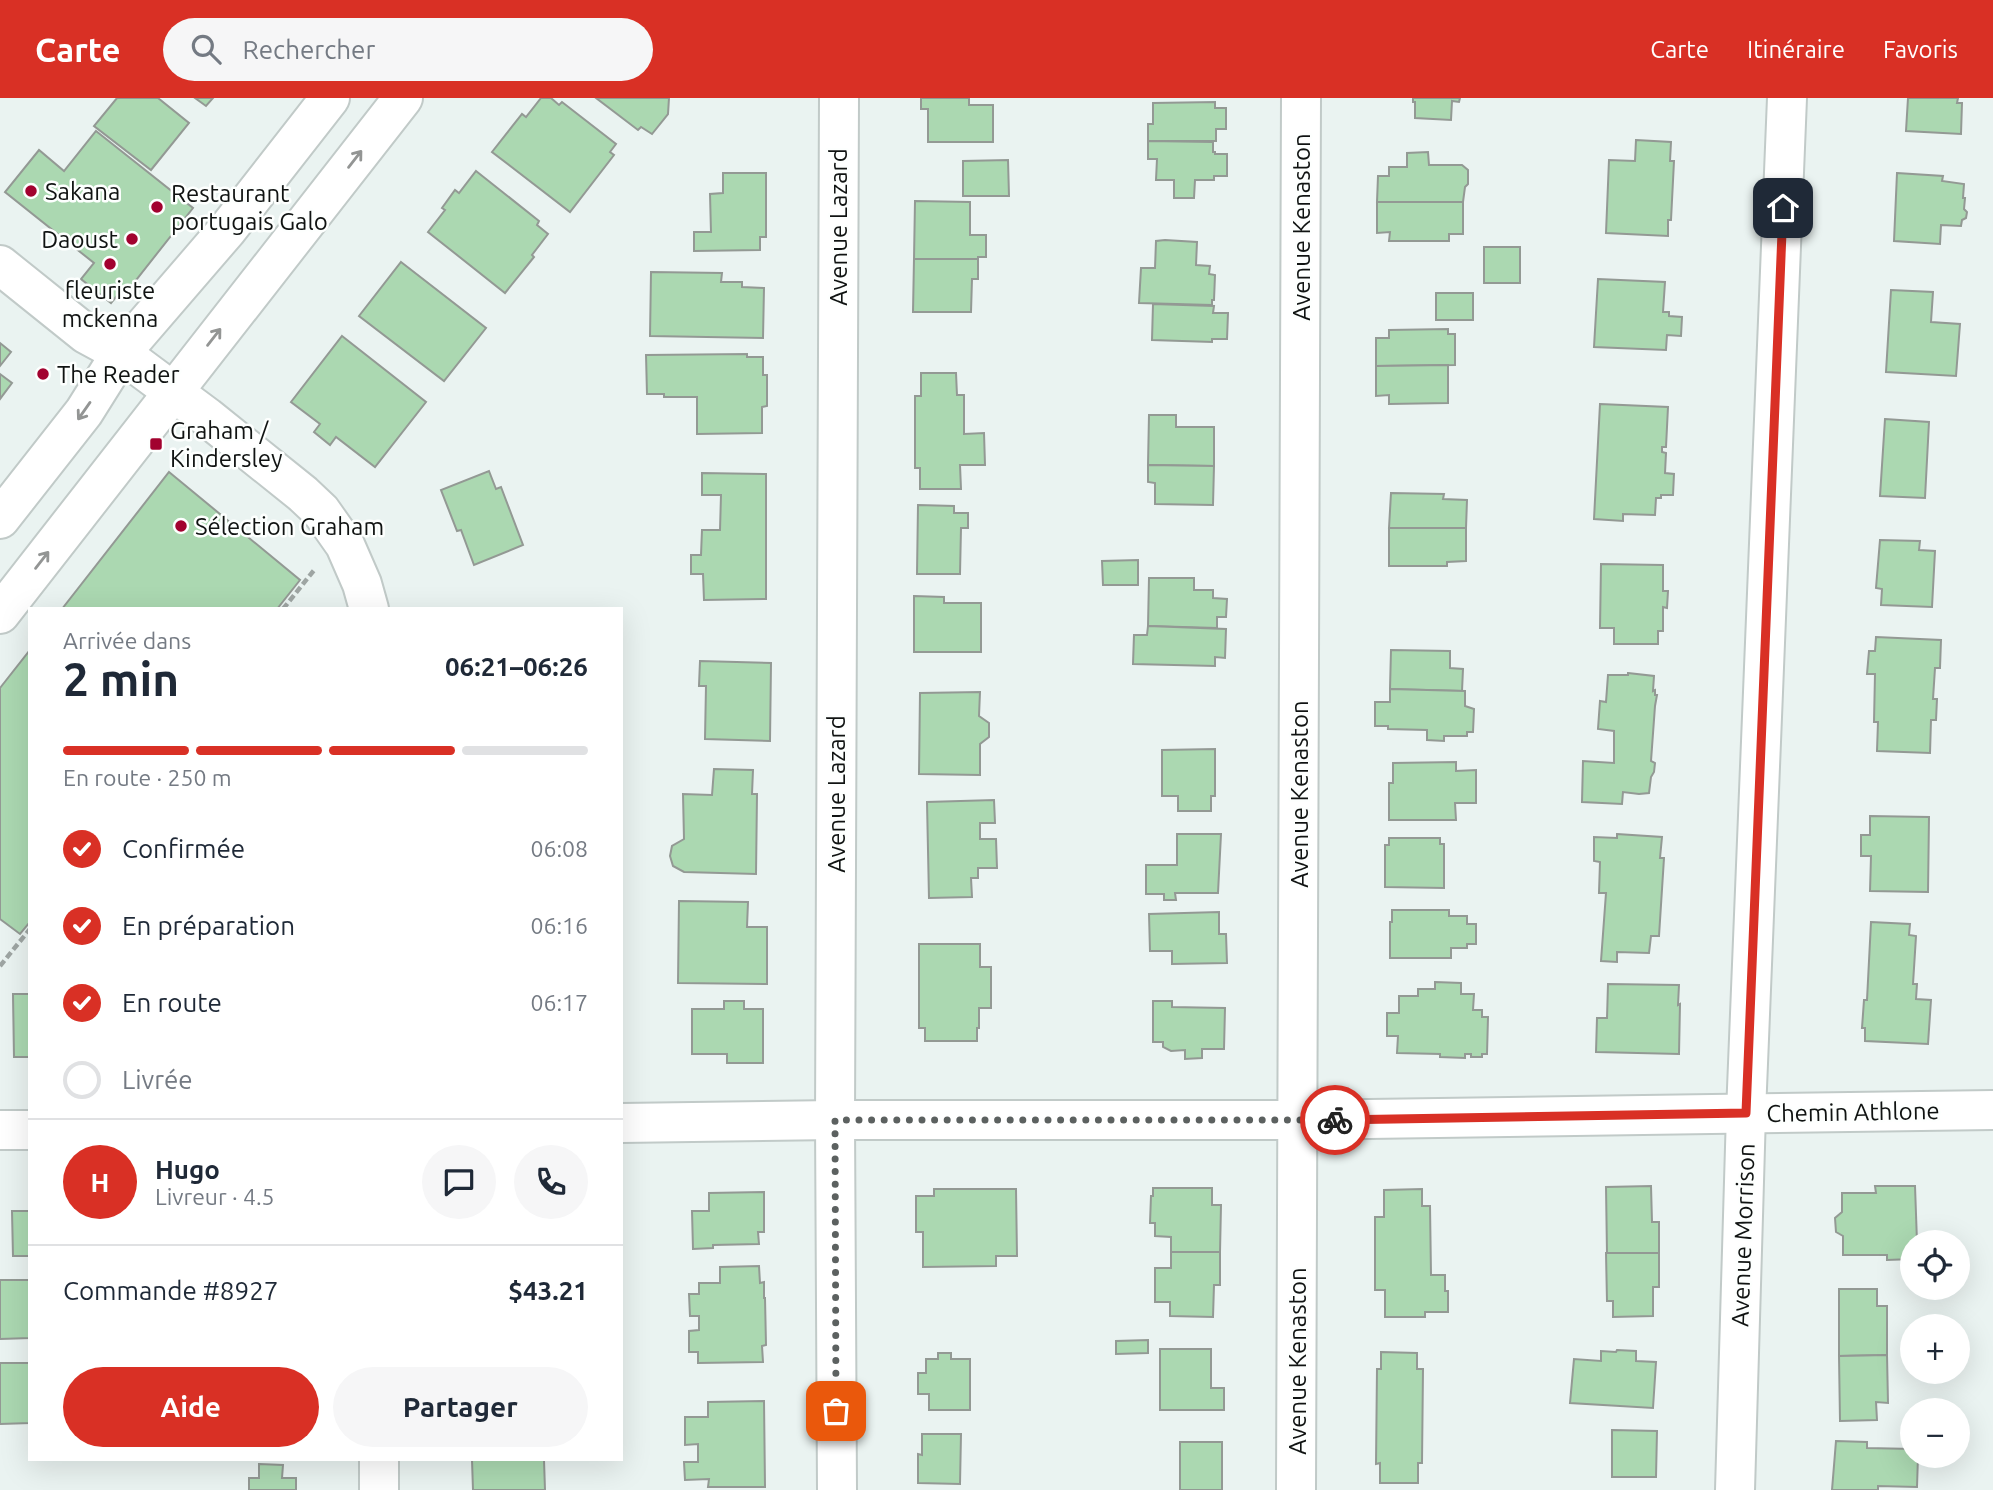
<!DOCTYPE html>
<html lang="fr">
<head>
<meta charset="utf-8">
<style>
	:root { --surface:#fff; --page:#f6f6f7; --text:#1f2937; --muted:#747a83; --line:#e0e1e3; --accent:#d93025 }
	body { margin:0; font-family:Ubuntu,sans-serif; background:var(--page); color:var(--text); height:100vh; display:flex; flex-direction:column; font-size:26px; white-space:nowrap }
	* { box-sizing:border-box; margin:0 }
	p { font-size:23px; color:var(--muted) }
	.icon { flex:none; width:38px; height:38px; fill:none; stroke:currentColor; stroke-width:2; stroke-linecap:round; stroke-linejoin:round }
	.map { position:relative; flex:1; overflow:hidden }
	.panel { position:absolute; left:28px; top:509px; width:595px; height:854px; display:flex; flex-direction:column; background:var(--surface); border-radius:0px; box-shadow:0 7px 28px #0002 }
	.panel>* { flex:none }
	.tools { position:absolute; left:1900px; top:1132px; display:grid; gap:14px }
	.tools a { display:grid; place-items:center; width:70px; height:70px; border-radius:50%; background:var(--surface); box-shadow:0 7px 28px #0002; font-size:35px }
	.pin { position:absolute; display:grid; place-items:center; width:60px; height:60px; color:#fff; margin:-30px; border-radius:14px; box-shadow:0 4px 10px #0006 }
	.courier { position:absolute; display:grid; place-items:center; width:70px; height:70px; margin:-35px; border:5px solid #d93025; border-radius:50%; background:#fff; color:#222; box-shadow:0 2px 9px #0007 }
	.head em { font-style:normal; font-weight:700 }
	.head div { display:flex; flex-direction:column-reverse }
	.head { display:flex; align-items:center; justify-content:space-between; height:119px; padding:0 35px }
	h1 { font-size:46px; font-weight:700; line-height:52px }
	.bar { display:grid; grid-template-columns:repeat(4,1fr); gap:10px 7px; align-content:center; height:84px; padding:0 35px }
	.bar i { height:9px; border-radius:5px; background:var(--line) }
	.bar .active { background:var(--accent) }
	.bar p { grid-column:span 4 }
	.line { display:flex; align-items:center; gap:18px; padding:0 35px; border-top:2px solid var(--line) }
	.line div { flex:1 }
	.round { display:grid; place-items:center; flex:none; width:74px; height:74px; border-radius:37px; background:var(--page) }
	ol { padding:0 35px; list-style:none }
	li { display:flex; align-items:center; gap:21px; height:77px }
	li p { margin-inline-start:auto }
	li .icon { padding:7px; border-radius:50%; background:var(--accent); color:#fff; stroke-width:4 }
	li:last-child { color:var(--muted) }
	li i { width:38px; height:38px; border:4px solid var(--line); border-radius:50% }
	.button { display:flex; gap:14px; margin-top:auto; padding:14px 35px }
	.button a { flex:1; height:80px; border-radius:42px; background:var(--accent); color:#fff; font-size:28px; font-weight:700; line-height:80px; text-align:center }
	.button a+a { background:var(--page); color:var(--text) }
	header { display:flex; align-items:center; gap:42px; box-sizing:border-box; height:98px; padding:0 35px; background:var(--accent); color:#fff }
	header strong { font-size:33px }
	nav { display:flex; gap:38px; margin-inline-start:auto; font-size:24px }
	.search { width:490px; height:63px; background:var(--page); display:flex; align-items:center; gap:18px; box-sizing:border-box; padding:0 24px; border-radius:38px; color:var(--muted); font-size:26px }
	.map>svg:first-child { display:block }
	.building { fill:#abd8b1; stroke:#939994; stroke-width:2 }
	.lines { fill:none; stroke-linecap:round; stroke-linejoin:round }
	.minor-casing { stroke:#c1cac8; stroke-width:42 }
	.path { stroke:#9ea5a3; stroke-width:4.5; stroke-dasharray:7 3.5; stroke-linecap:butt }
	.minor { stroke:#fff; stroke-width:38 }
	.oneway { stroke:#939594 }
	.done { stroke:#5c6160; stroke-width:7; stroke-dasharray:0 12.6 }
	.route { stroke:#d93025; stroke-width:9 }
	.poi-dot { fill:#a2022f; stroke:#fdfffe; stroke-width:2.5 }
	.labels { text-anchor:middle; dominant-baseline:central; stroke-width:5; stroke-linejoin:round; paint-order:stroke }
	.poi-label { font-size:24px; fill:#101312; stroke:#fdfffe; text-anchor:start }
	.street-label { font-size:24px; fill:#101312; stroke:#fdfffe }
</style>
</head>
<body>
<header>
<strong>Carte</strong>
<div class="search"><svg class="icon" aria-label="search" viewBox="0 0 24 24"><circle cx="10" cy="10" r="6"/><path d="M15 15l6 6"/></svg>Rechercher</div>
<nav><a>Carte</a><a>Itinéraire</a><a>Favoris</a></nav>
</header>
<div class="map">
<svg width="1993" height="1392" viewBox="0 0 1993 1392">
	<rect width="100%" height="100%" fill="#eaf3f1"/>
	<!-- building -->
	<g class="building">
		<polygon points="117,0 158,0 189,25 151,72 94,28"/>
		<polygon points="195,0 213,0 206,8"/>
		<polygon points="541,0 551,0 559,7 562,4 616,46 610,54 614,57 570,114 492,54 522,16 526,19"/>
		<polygon points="596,0 669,0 668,16 652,36 641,29 638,32"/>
		<polygon points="921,0 969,0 969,7 993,7 993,44 928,44 928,11 921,11"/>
		<polygon points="1413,0 1460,0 1459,4 1452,3 1451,22 1415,20 1415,4 1413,4"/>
		<polygon points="1908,0 1958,0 1957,5 1962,5 1961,36 1906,33"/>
		<polygon points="1215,4 1215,10 1226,10 1226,31 1216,31 1216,43 1148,43 1148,26 1153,26 1153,5"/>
		<polygon points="96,33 193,110 129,191 125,188 111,205 81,181 94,165 5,94 39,52 64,73"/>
		<polygon points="1636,42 1671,44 1670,63 1674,63 1671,122 1668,122 1668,138 1606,135 1609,62 1635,63"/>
		<polygon points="1148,43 1213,44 1213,54 1215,54 1215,56 1227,56 1227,78 1214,78 1214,82 1195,82 1194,100 1174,100 1174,82 1156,82 1157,61 1148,61"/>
		<polygon points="1428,54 1429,67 1462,67 1468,72 1468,86 1465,89 1463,104 1377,104 1378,78 1389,78 1389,69 1407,69 1407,55"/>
		<polygon points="1008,62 1009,98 963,98 963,63"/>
		<polygon points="476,73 539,123 537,127 548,136 532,157 534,159 505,195 428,134 445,112 442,110 455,92 459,95"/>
		<polygon points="723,75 766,75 766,139 760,139 760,152 694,153 694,134 711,134 710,96 723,95"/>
		<polygon points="1897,75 1943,78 1942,83 1964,86 1963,100 1965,100 1964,111 1967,114 1966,120 1962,122 1961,128 1941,127 1940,146 1894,143"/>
		<polygon points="915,103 970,104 970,137 986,137 986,159 978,159 978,161 914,161"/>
		<polygon points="1377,104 1463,104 1463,136 1449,136 1449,143 1389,143 1390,134 1377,135"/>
		<polygon points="1165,142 1197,144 1196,167 1210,168 1209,176 1215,177 1214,202 1212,202 1212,207 1139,205 1141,170 1155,170 1156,143"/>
		<rect x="1484" y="149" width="36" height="36"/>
		<polygon points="914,161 978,161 978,181 972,181 971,214 913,214"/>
		<polygon points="401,164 486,230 444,283 359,218"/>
		<polygon points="651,174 722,175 721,184 742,184 742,189 764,190 763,240 650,238"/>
		<polygon points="1598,181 1665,184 1663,214 1669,214 1669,218 1682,219 1681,238 1667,237 1666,252 1594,249"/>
		<polygon points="1891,192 1933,194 1931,224 1960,226 1956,278 1886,274"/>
		<rect x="1436" y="195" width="37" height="27"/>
		<polygon points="1153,206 1214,208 1213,215 1228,215 1227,241 1212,241 1212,244 1152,242"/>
		<polygon points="1448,231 1448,236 1455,236 1455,267 1376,268 1376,240 1389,240 1389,232"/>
		<polygon points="342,238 426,304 375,369 336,339 330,347 314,334 320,326 291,304"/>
		<polygon points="0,245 11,254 0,268"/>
		<polygon points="747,256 747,259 763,259 763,277 767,277 767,308 762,309 762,335 697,336 697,299 664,299 664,296 647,296 646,257"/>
		<polygon points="1448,267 1448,305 1389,306 1389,297 1376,298 1376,268"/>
		<polygon points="921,275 956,275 957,297 964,297 964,336 984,335 985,367 960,367 961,391 920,391 920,370 915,370 915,298 921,298"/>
		<polygon points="0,276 12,285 0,301"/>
		<polygon points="1600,306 1668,309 1666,349 1662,349 1662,354 1666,355 1665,375 1674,376 1673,397 1661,397 1661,400 1656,400 1655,417 1623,416 1623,423 1594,421"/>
		<polygon points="1149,317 1176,317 1176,329 1214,329 1214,368 1148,367"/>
		<polygon points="1885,321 1929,324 1925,400 1880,398"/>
		<polygon points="1148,367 1214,368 1213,407 1155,406 1155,385 1148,384"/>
		<polygon points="489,373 496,391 501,389 523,447 474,467 461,432 457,433 441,392"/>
		<polygon points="169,374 300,482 277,511 62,511"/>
		<polygon points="702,375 766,376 766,501 704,502 703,476 691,476 691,457 701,457 702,432 720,432 721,397 702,397"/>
		<polygon points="1391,395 1444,396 1443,401 1467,402 1466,430 1389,430"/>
		<polygon points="918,407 954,408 954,415 968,415 968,430 961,430 960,476 917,476"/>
		<polygon points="1389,430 1466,430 1466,463 1447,464 1447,468 1389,468"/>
		<polygon points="1880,442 1920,443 1919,452 1935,453 1932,509 1881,507 1882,491 1876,490"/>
		<polygon points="1138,462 1138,487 1103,487 1102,463"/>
		<polygon points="1601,466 1663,467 1663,493 1668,493 1667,510 1663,509 1663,533 1658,533 1658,546 1614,546 1614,530 1600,530"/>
		<polygon points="1149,480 1194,480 1194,492 1213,492 1213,500 1227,501 1226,519 1217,519 1217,530 1148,528"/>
		<polygon points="914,498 944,499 944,505 981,505 981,554 914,554"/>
		<polygon points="1148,528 1226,531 1225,560 1215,559 1215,568 1133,566 1134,537 1147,537"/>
		<polygon points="1876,539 1941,542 1940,570 1935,570 1933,601 1937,601 1936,622 1931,622 1930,655 1877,653 1878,624 1874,624 1875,576 1867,576 1869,553 1875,553"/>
		<polygon points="30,552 30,824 20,836 0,821 0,590"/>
		<polygon points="1391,552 1450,553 1450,570 1463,571 1462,593 1390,591"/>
		<polygon points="700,563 771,565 770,643 705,641 706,588 699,588"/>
		<polygon points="1628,575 1654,578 1653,593 1655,592 1655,597 1657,597 1655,608 1651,663 1655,665 1654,674 1651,679 1649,695 1639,696 1623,694 1622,706 1582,704 1583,663 1614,665 1614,633 1598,631 1600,603 1606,604 1608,577 1628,577"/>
		<polygon points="1390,591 1465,593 1465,608 1474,611 1473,634 1467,634 1467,638 1444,638 1444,643 1427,642 1427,632 1388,631 1388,628 1375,628 1375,604 1390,604"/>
		<polygon points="980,594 979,618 989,625 989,639 980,646 980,677 919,676 920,595"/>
		<polygon points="1215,651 1215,698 1211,698 1211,713 1178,713 1178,698 1162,698 1162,652"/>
		<polygon points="1456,664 1456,673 1476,672 1476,705 1455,705 1456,722 1389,722 1389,685 1393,685 1393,665"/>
		<polygon points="714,671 753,672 752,696 757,696 756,776 684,774 673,768 670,758 672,748 684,741 683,696 712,697"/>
		<polygon points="994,702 995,725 980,725 980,741 996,741 997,770 978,770 978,780 971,780 972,799 929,800 927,704"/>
		<polygon points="1870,718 1929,719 1928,794 1870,793 1871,758 1861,758 1861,737 1870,737"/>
		<polygon points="1177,736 1221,736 1218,795 1175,795 1176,802 1164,802 1164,796 1146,796 1146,767 1177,767"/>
		<polygon points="1617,736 1662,739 1660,760 1664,760 1659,838 1651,838 1649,855 1617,854 1617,864 1601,863 1606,795 1599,795 1600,764 1594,763 1594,739 1617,740"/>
		<polygon points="1389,740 1440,740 1440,746 1444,746 1444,790 1385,789 1385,747 1389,747"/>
		<polygon points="679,803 748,804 747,829 767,829 767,886 678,885"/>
		<polygon points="1392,812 1449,812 1449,818 1467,818 1467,826 1476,826 1476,846 1467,846 1467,850 1451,850 1451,860 1390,860 1390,824 1392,824"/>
		<polygon points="1219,814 1219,836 1226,836 1227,865 1172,866 1172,853 1150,853 1149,816"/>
		<polygon points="1871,824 1910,826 1909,837 1916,838 1913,886 1917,886 1916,901 1931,902 1928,946 1865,943 1865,930 1862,930 1864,902 1867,902"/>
		<polygon points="919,846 980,846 980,869 991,869 991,910 979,910 979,930 977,930 977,943 925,943 925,930 919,930"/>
		<polygon points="1435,884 1461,885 1461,896 1474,896 1473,912 1482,912 1482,919 1488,919 1487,956 1482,956 1482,959 1471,959 1471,956 1465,956 1465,960 1440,959 1440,956 1397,955 1398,938 1387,938 1387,915 1399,915 1399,898 1418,898 1418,891 1435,891"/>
		<polygon points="1608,886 1679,887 1678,907 1680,906 1679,956 1596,954 1597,920 1607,920"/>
		<polygon points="13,896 30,896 30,959 14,959"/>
		<polygon points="724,903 744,903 744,911 763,911 763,965 727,965 727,956 692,956 692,911 724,911"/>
		<polygon points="1153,903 1172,903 1172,909 1225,910 1224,951 1202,951 1202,960 1185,961 1185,952 1171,953 1163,949 1163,944 1153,944"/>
		<polygon points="1651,1088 1652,1124 1659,1124 1659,1155 1607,1155 1606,1089"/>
		<polygon points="1875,1088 1915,1088 1917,1144 1913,1144 1913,1161 1887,1162 1887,1157 1843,1157 1843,1138 1836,1134 1835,1120 1842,1114 1842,1095 1876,1095"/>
		<polygon points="1153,1090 1212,1090 1212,1107 1221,1107 1220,1154 1171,1154 1171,1139 1155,1138 1155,1125 1150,1125 1151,1098 1153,1098"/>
		<polygon points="934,1091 1016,1091 1017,1158 996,1158 996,1168 923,1169 923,1134 916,1134 916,1098 934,1098"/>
		<polygon points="1422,1091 1422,1108 1430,1108 1431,1177 1445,1177 1445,1193 1448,1193 1448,1214 1425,1214 1425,1219 1385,1219 1385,1192 1375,1192 1375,1119 1384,1119 1384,1092"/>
		<polygon points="764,1094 764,1134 758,1134 759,1146 713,1147 713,1150 693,1151 692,1113 709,1113 709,1095"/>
		<polygon points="12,1113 30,1113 30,1158 13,1158"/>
		<polygon points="1171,1154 1220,1154 1220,1187 1214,1187 1213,1219 1170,1218 1170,1204 1155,1204 1155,1170 1171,1170"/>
		<polygon points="1606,1155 1659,1155 1659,1189 1653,1189 1653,1218 1613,1219 1613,1203 1607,1203"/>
		<polygon points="759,1168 760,1185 764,1184 764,1200 765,1200 766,1247 762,1248 763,1264 698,1265 698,1254 689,1254 689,1233 699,1232 699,1218 690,1218 689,1196 699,1196 699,1185 720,1185 720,1169"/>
		<polygon points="0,1182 30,1182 30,1240 0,1241"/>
		<polygon points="1839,1191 1877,1191 1877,1208 1887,1208 1887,1257 1839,1258"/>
		<polygon points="1148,1242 1148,1255 1116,1256 1116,1243"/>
		<polygon points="1160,1251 1211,1251 1211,1290 1224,1290 1224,1312 1160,1312"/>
		<polygon points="1617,1252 1636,1253 1636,1263 1656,1264 1653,1310 1570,1305 1574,1261 1601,1263 1601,1253 1616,1254"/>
		<polygon points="1381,1254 1417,1255 1417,1271 1423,1271 1422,1365 1418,1365 1418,1385 1380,1385 1380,1365 1376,1366 1377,1271 1381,1271"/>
		<polygon points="938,1255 951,1255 951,1261 970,1261 970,1312 929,1312 929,1296 918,1296 918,1275 926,1275 926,1261 938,1261"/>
		<polygon points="1887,1257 1888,1305 1876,1304 1877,1322 1840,1323 1839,1258"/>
		<polygon points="0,1265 30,1265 30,1325 0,1326"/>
		<polygon points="764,1303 765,1389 708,1389 709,1381 685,1382 684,1364 698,1364 698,1346 685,1347 685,1319 708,1319 708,1304"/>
		<polygon points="1612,1332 1657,1333 1656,1379 1612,1379"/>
		<polygon points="922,1336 961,1336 960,1386 918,1385 918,1356 922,1357"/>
		<polygon points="1836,1343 1867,1344 1867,1350 1913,1351 1913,1358 1918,1358 1917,1389 1878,1388 1878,1392 1832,1392"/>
		<rect x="1180" y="1344" width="42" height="48"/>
		<polygon points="472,1362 544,1362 545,1392 473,1392"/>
		<polygon points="259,1366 283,1367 282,1380 296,1380 296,1392 249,1392 249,1380 259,1380"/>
	</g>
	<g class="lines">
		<defs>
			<g id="minor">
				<polyline points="0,167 86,236 121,255 207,319 303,396 321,413 345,447 362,486 369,511"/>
				<polyline points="0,421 84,314 121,255 227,132 330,0"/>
				<polyline points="0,516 403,0"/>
				<polyline points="621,1025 835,1022 1298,1022 1993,1012"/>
				<polyline points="0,1032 30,1032"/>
				<polyline points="379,1362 379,1392"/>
				<polyline points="837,1392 835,1022 839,0"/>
				<polyline points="1296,1392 1301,0"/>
				<polyline points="1735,1392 1746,1015 1787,0"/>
			</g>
		</defs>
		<!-- minor casing -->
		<use href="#minor" class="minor-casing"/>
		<!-- path -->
		<g class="path">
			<polyline points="283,511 315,471"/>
			<polyline points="0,868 30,831"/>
		</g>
		<!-- minor -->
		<use href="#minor" class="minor"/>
	</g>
	<!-- one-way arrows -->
	<defs><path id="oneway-shaft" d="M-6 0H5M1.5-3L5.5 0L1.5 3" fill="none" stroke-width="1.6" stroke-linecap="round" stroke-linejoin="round" transform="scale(1.75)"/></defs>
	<g class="oneway">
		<use href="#oneway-shaft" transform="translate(355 61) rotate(-52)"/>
		<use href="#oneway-shaft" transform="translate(214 239) rotate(-52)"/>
		<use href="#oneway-shaft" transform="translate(84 313) rotate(125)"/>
		<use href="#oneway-shaft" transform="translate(42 462) rotate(-52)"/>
	</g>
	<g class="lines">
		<!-- done -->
		<polyline class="done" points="836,1313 835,1022 1335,1022"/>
		<!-- route -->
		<polyline class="route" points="1335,1022 1746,1015 1783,110"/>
	</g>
	<!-- markers -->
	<g class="poi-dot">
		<circle cx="31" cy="93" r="7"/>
		<circle cx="157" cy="109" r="7"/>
		<circle cx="132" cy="141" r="7"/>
		<circle cx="110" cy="166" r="7"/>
		<circle cx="43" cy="276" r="7"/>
		<rect x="149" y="339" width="14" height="14" rx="3.5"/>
		<circle cx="181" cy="428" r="7"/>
	</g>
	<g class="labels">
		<!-- poi labels -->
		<g class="poi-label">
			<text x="45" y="93">Sakana</text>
			<text x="171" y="95">Restaurant<tspan x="171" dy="28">portugais Galo</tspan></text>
			<text x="118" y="141" text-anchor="end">Daoust</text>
			<text x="110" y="192" text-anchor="middle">fleuriste<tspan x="110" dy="28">mckenna</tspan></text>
			<text x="57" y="276">The Reader</text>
			<text x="170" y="332">Graham /<tspan x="170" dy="28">Kindersley</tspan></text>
			<text x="195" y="428">Sélection Graham</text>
		</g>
		<!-- street labels -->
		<g class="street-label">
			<text transform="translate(838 129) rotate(-90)">Avenue Lazard</text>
			<text transform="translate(1301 129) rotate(-90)">Avenue Kenaston</text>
			<text transform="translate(836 696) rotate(-90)">Avenue Lazard</text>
			<text transform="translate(1299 696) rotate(-90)">Avenue Kenaston</text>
			<text transform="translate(1853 1014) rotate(-1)">Chemin Athlone</text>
			<text transform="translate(1743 1137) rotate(-88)">Avenue Morrison</text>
			<text transform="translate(1297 1263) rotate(-90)">Avenue Kenaston</text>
		</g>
	</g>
</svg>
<div class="tools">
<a><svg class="icon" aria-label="locate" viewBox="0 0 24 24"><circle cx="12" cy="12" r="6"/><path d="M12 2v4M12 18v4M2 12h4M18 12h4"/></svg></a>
<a>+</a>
<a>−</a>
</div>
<div class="pin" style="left:836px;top:1313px;background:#ea580c"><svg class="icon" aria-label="bag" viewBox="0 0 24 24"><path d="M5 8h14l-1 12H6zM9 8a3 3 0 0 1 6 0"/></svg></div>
<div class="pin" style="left:1783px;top:110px;background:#1f2937"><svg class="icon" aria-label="home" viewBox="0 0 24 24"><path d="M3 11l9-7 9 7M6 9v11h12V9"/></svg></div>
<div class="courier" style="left:1335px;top:1022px"><svg class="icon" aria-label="bike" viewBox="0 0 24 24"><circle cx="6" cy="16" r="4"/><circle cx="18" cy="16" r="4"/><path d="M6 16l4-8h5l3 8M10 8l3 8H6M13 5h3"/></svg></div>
<section class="panel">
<div class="head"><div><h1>2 min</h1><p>Arrivée dans</p></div><em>06:21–06:26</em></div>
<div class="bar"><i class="active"></i><i class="active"></i><i class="active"></i><i></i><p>En route · 250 m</p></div>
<ol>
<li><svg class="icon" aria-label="check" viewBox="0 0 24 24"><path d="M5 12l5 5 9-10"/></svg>Confirmée<p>06:08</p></li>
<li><svg class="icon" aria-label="check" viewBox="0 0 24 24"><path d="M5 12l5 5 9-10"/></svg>En préparation<p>06:16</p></li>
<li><svg class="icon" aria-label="check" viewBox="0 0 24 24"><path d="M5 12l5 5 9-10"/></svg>En route<p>06:17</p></li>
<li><i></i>Livrée</li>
</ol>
<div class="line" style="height:126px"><b class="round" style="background:var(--accent);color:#fff">H</b><div><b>Hugo</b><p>Livreur · 4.5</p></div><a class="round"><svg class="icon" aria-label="chat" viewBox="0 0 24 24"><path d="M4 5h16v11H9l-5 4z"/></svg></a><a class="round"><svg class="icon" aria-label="phone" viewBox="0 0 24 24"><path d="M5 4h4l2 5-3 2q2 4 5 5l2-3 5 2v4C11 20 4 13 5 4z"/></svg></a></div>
<div class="line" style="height:91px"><div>Commande #8927</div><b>$43.21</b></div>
<div class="button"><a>Aide</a><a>Partager</a></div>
</section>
</div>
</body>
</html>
